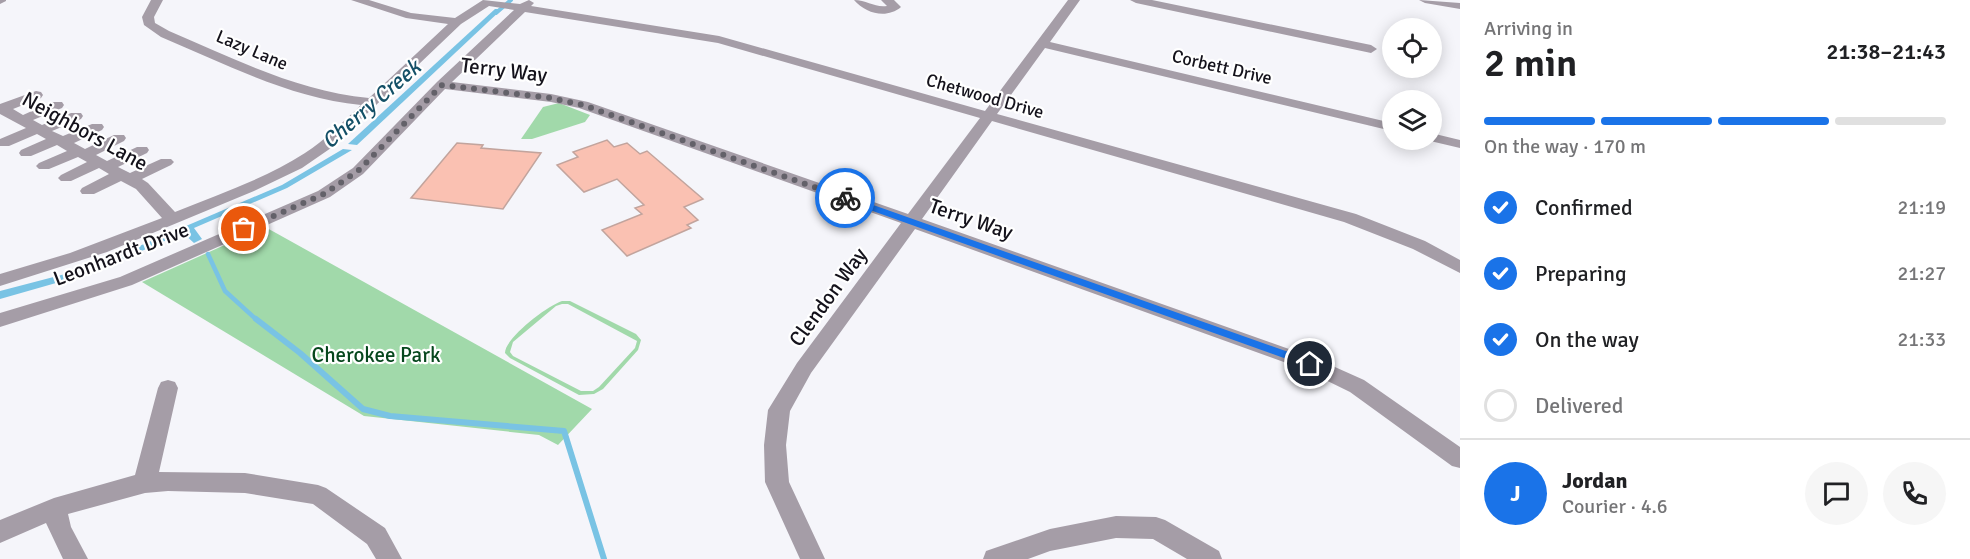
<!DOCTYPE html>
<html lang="en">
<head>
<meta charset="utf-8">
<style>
	:root { --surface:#fff; --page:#f6f6f6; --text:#202124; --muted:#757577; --line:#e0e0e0; --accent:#1a73e8 }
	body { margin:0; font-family:Signika,sans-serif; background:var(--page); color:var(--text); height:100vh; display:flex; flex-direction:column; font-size:22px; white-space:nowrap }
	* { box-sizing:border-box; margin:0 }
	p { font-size:20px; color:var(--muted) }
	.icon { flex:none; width:33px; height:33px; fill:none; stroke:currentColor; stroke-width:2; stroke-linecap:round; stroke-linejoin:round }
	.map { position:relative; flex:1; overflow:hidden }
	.details { display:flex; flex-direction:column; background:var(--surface); width:510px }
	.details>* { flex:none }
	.buttons { position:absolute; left:1382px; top:18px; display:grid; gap:12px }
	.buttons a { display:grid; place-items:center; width:60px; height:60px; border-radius:50%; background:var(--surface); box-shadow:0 3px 15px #0003; font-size:30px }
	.pin { position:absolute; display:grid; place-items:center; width:51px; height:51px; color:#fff; margin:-26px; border:3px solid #fff; border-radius:50%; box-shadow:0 2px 6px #0007 }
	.courier { position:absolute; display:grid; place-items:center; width:60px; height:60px; margin:-30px; border:4px solid #1a73e8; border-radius:50%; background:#fff; color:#222; box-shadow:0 2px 8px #0007 }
	.head em { font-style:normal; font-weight:600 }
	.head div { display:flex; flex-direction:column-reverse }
	.head { display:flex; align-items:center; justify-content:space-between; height:102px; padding:0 24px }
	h1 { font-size:39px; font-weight:600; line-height:45px }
	.bar { display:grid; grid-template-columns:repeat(4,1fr); gap:9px 6px; align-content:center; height:72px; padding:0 24px }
	.bar i { height:8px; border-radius:4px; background:var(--line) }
	.bar .selected { background:var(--accent) }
	.bar p { grid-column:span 4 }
	.line { display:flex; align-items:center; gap:15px; padding:0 24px; border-top:2px solid var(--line) }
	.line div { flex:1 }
	.round { display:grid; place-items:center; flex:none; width:63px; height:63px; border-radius:32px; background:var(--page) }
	ol { padding:0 24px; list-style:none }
	li { display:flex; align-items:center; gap:18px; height:66px }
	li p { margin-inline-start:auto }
	li .icon { padding:6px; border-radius:50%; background:var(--accent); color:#fff; stroke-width:4 }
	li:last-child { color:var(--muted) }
	li i { width:33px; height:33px; border:3px solid var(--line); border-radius:50% }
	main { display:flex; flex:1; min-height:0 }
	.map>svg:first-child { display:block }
	.green { fill:#a1d9aa; fill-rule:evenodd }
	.water { fill:#79c3e4 }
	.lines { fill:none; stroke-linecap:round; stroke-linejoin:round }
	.stream-far2 { stroke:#79c3e4; stroke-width:4 }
	.stream-far1 { stroke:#79c3e4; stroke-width:4.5 }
	.stream { stroke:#79c3e4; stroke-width:6 }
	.building { fill:#fac1b2; stroke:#c2a49d; stroke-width:1.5 }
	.minor { fill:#a59da7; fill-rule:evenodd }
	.route { fill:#1a73e8 }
	.done { stroke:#636169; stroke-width:6; stroke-dasharray:0 10.8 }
	.labels { text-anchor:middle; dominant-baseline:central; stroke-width:4.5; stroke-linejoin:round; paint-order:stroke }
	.far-street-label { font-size:18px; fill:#14121b; stroke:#fff }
	.street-label { font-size:21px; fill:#14121b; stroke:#fff }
	.park-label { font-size:21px; fill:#06471d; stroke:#fff }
	.water-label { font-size:22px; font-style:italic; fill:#145067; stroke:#fff }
</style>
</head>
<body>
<main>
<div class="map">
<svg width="1460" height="559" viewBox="0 0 1460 559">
	<rect width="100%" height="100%" fill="#f5f5fa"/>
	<!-- green -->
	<g class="green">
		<polygon points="559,103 590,115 585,122 532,139 521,139 543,107"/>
		<polygon points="265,227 276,233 592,409 558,445 539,435 364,416 142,282"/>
		<path d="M562,301H570L636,334L641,340L638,350L603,389L594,394L579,395L510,358L505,353C505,338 547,306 562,301ZM562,304H568L637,341L635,348L599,387L593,391H581L513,356L510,352L513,342L556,306Z"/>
	</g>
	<!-- water -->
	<g class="water">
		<polygon points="495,9 502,9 357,145 348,144"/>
		<polygon points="343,149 352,150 287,188 194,228 202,239 194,243 183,233 91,273 0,299 0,291 88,268 282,185"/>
	</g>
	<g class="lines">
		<!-- stream-far2 -->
		<polyline class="stream-far2" points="496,13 511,0"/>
		<!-- stream-far1 -->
		<polyline class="stream-far1" points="208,254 225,291 258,321"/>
		<!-- stream -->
		<polyline class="stream" points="256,319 300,353 363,409 390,416 564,431 604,559"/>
	</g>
	<!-- building -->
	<g class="building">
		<polygon points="607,140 614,147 627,143 640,154 647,151 703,199 684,207 698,220 687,225 691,228 627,256 602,230 642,214 635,208 644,205 617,179 584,192 557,165 578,157 573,152"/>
		<polygon points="457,143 483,145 481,148 541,153 503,209 411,198"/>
	</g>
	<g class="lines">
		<!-- minor -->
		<g class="minor">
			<polygon points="0,0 6,0 6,1 0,4"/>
			<path d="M151,0H163L154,17L155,23L169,31C235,59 297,91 369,98L448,24L406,18L351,0H369L411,13L455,18L483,0L520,4L529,0L534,3L531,6L719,36L985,111L1068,0H1080L1050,42L1392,123V131L1045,48L997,114L1356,214L1425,241L1460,260V273L1413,249L1344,222L992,121L922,219L1317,359L1364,380L1460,447V468L1452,466L1350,392L1303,369L915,229L811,373L790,411L786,445L789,482L825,559H800L765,482L764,445L768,410L797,363L901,223L579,108L551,102L445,89L363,174L330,197L132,285L0,327V313L120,277L318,191L353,168L437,82L514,10L489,6L461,24L331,148L302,168L254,191L107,252L0,286V274L70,253L162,218L136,189L121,181L94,194H82L80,191L82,188L109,174L99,168L71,181H61L58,178L61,175L87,162L78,157L49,169H39L36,166L39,163L67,151L57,145L31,156H21L19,153L21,150L46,139L37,134L9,146H0V139L26,128L0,114V104L36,91L41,92L43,95L41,98L13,109L23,115L52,102H62L64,105L62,108L33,120L42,125L71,113H81L83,116L81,119L52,131L63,136L92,124H102L104,127L102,130L74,143L85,149L114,135H124L126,138L124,141L96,155L107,161L137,147H147L149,150L147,153L118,167L130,173L161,159H171L174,162L171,165L142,179L148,183L175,212C219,194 265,179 305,153C325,140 343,122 361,105C289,98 226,64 161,37L144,25L142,17ZM525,12L718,43L980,118L908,214L588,102L551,94L452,82Z"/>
			<path d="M854,0C867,0 875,8 887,6L881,0H894L901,7C887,19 866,14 854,0Z"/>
			<polygon points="1130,0 1152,0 1371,45 1377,49 1371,53 1136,3"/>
			<polygon points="1419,0 1460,3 1460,9 1425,3"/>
			<polygon points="1431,133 1460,140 1460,148 1426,140 1431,140"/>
			<polygon points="168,380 175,382 178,388 159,472 245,473 318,485 326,488 385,528 402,559 376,559 367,544 313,504 245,493 168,491 145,493 68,514 71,527 88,559 63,559 46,523 0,543 0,520 54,498 135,475 158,388 161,382"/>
			<polygon points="1116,516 1156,517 1165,520 1219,551 1222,559 1187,559 1153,539 1116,538 1050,551 1028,559 983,559 986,551 1050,529"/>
		</g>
	</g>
	<!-- route -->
	<polygon class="route" points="845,195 1314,361 1315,364 1314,366 1306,366 842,200 842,196"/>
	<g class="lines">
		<!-- done -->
		<polyline class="done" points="244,229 324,194 358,171 442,85 551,98 583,105 845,198"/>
	</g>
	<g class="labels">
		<!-- far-street labels -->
		<g class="far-street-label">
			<text transform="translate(252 50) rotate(23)">Lazy Lane</text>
			<text transform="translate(1222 67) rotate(13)">Corbett Drive</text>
			<text transform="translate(985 96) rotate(16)">Chetwood Drive</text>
		</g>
		<!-- street labels -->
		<g class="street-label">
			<text transform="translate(504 70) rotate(7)">Terry Way</text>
			<text transform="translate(85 131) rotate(29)">Neighbors Lane</text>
			<text transform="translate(971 219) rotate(19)">Terry Way</text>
			<text transform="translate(121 254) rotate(-21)">Leonhardt Drive</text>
			<text transform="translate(828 297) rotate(-54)">Clendon Way</text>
		</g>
		<!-- park labels -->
		<g class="park-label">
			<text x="376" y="355">Cherokee Park</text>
		</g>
		<!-- water labels -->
		<g class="water-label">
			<text transform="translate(371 104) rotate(-41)">Cherry Creek</text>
		</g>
	</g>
</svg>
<div class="buttons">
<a><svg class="icon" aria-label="locate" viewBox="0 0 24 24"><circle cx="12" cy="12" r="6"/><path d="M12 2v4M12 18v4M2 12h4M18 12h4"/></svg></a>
<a><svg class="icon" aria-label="layers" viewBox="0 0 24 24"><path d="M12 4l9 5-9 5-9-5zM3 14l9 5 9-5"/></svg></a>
</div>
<div class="pin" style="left:244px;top:229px;background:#ea580c"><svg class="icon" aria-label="bag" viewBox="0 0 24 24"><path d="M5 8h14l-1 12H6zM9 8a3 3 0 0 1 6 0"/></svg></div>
<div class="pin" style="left:1310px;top:364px;background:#1f2937"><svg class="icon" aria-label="home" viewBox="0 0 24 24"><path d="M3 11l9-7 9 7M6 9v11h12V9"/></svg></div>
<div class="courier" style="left:845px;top:198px"><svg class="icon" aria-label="bike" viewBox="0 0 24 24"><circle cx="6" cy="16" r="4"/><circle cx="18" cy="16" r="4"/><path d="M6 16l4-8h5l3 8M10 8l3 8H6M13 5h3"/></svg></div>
</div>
<section class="details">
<div class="head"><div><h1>2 min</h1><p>Arriving in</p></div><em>21:38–21:43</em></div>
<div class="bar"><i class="selected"></i><i class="selected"></i><i class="selected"></i><i></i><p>On the way · 170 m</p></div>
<ol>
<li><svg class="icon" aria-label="check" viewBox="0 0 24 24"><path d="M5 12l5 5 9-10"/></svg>Confirmed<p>21:19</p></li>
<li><svg class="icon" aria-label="check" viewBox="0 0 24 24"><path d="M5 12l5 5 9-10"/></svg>Preparing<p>21:27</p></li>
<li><svg class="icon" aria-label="check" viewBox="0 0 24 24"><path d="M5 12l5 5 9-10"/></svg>On the way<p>21:33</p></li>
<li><i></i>Delivered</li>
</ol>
<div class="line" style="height:108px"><b class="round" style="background:var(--accent);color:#fff">J</b><div><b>Jordan</b><p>Courier · 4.6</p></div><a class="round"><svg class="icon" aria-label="chat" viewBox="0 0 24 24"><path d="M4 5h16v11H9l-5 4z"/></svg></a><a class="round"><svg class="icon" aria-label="phone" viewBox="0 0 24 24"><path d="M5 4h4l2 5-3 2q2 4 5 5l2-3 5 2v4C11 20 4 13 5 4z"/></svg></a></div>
</section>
</main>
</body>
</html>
